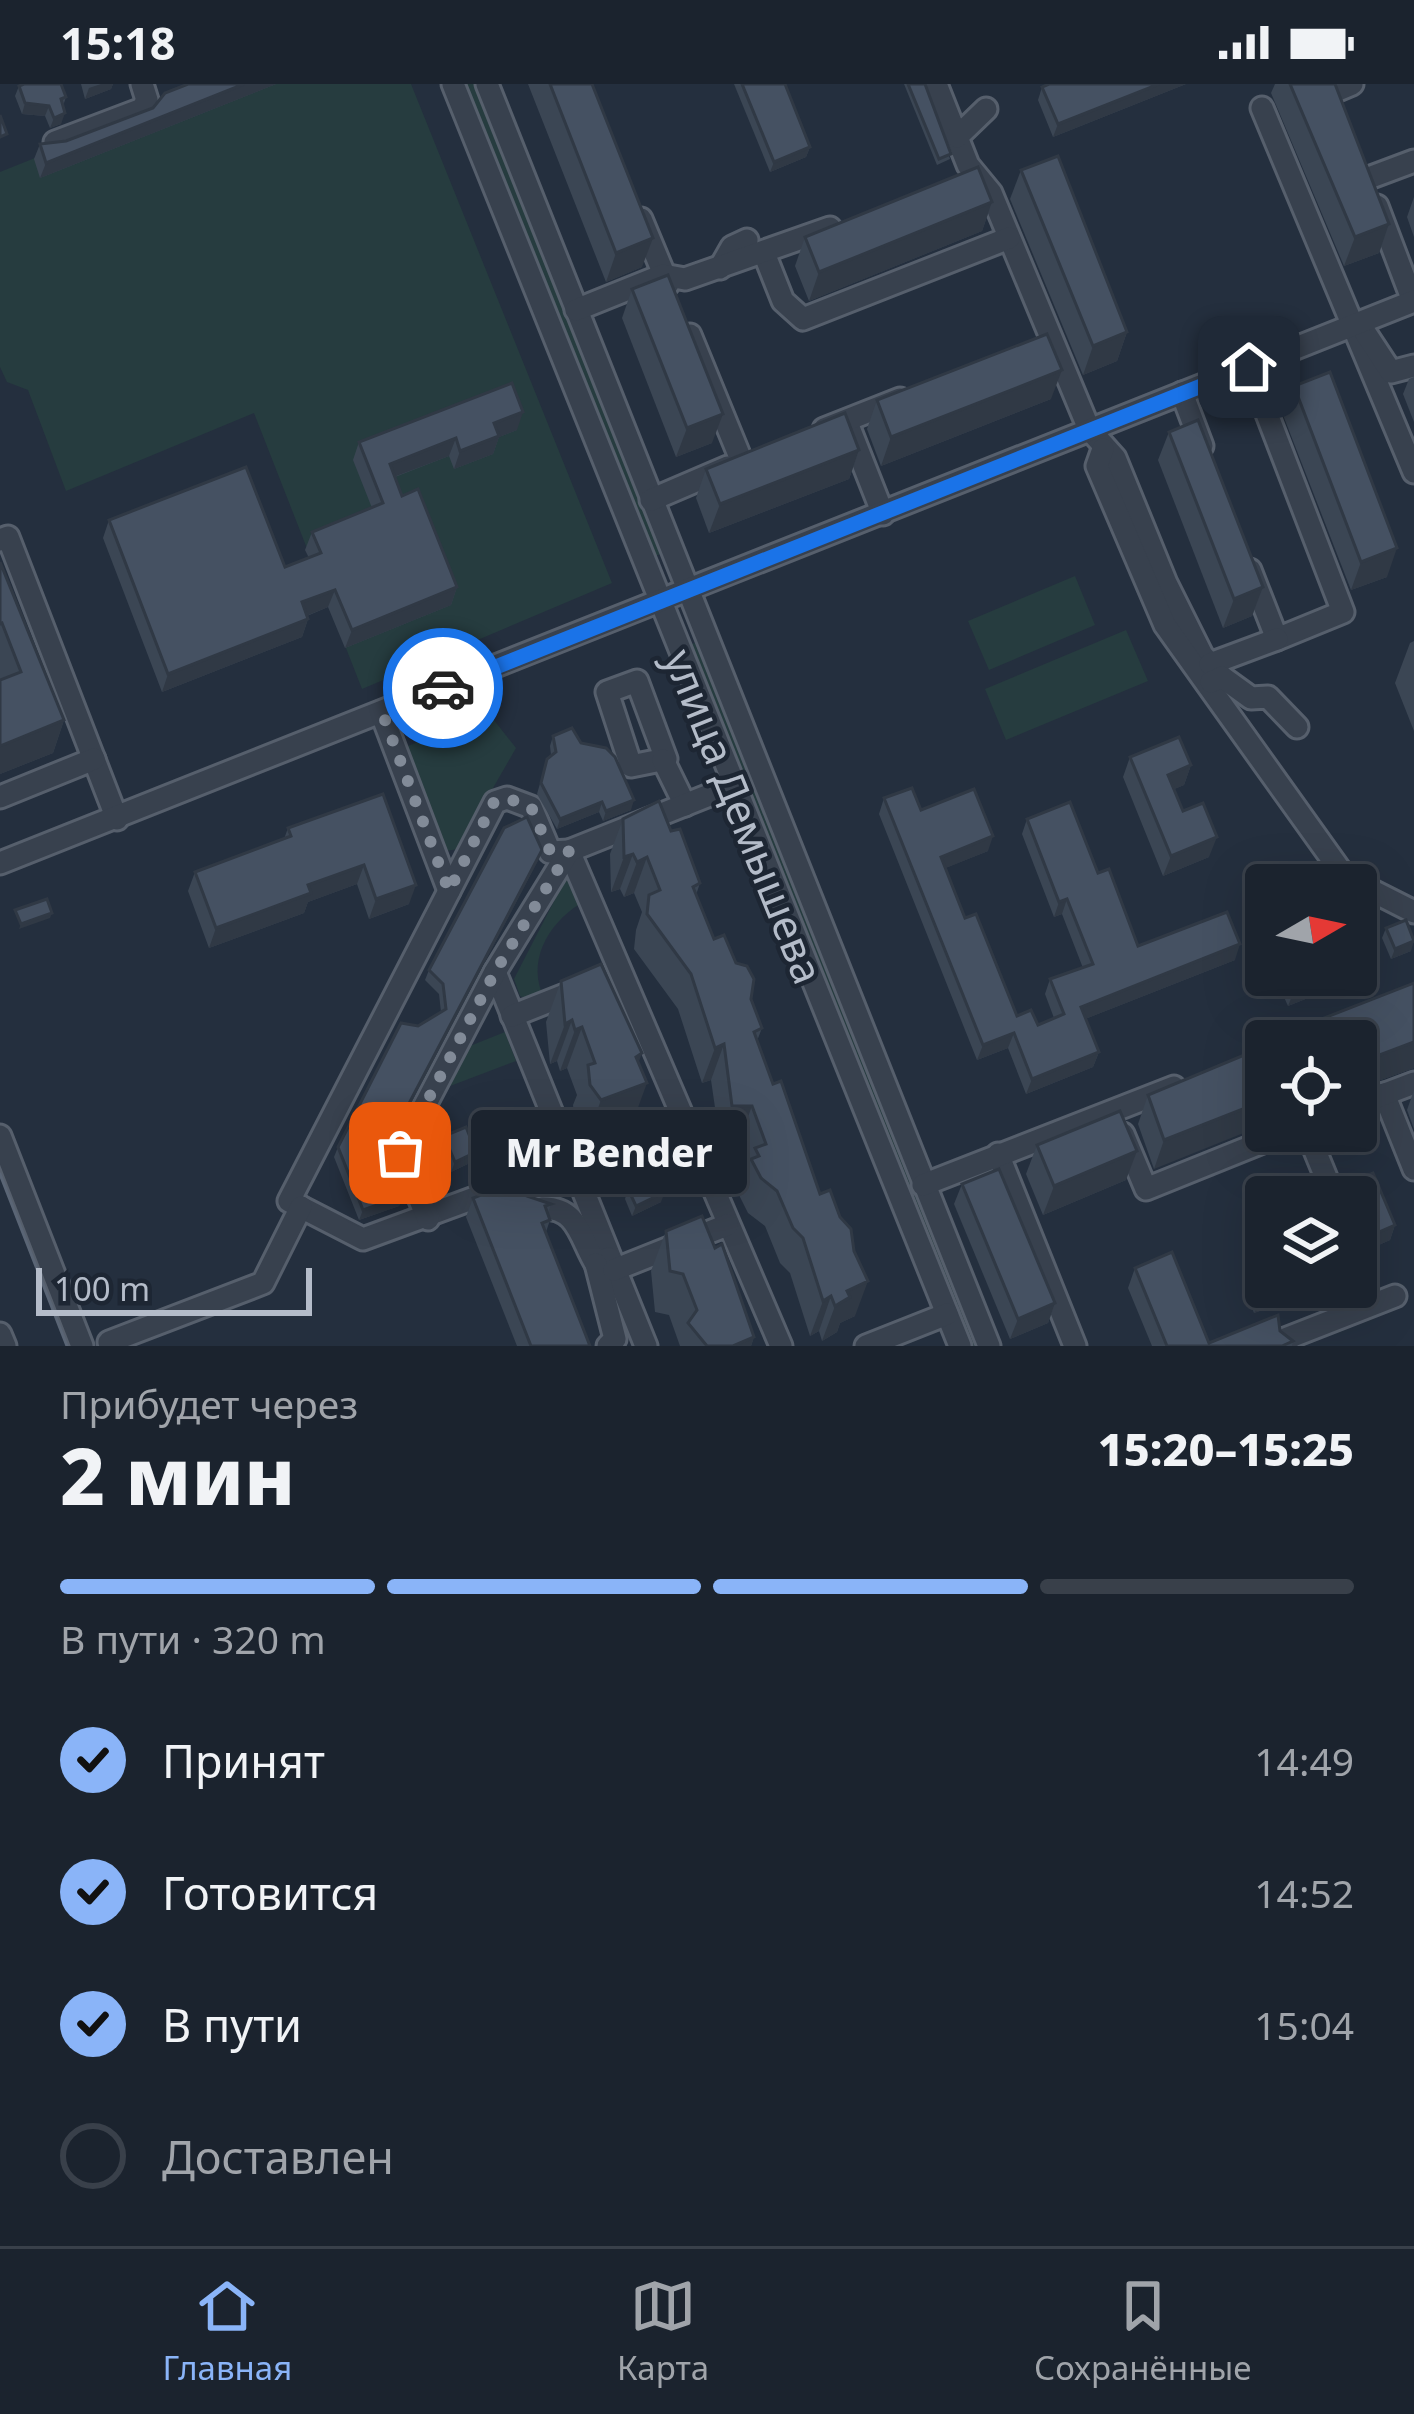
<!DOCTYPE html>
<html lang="ru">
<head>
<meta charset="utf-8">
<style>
	:root { --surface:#1b232e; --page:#242b36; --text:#f1f3f6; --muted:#a0a4aa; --line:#39404a; --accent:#8ab4f8 }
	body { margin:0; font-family:"Noto Sans",sans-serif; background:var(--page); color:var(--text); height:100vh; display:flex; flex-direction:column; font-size:45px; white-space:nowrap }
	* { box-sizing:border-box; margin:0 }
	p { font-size:39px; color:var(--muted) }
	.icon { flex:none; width:66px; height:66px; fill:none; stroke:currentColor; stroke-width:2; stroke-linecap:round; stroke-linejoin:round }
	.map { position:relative; height:1262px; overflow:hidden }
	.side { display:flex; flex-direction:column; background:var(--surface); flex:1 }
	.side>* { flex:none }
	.needle { width:78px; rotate:81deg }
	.fabs { position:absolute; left:1245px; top:780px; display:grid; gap:24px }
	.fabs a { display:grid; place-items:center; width:132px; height:132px; border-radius:12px; background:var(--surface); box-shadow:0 12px 48px #0002,0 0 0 3px var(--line); font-size:60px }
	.scale { position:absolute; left:36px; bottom:30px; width:276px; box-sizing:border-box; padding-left:12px; border:6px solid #b4bcc9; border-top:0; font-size:33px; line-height:42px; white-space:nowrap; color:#b4bcc9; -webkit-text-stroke:9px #1d2633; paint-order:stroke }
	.pin { position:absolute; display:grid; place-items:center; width:102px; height:102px; color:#fff; margin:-51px; border-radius:24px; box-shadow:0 6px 18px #0006 }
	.courier { position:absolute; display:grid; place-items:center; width:120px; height:120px; margin:-60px; border:9px solid #1a73e8; border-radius:50%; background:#fff; color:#222; box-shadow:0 3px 15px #0007 }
	.bubble { position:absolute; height:84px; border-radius:12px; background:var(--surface); box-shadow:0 12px 48px #0002,0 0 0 3px var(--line); font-size:39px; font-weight:800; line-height:84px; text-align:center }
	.summary em { font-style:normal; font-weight:800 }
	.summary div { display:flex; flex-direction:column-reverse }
	.summary { display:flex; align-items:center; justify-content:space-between; height:204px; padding:0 60px }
	h1 { font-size:78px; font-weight:800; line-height:90px }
	.bar { display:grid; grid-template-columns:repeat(4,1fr); gap:18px 12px; align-content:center; height:144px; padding:0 60px }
	.bar i { height:15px; border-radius:9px; background:var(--line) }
	.bar .selected { background:var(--accent) }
	.bar p { grid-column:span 4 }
	ol { padding:0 60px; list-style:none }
	li { display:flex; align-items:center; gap:36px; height:132px }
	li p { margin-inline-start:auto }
	li .icon { padding:12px; border-radius:50%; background:var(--accent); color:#111; stroke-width:4 }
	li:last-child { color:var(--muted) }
	li i { width:66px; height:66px; border:6px solid var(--line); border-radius:50% }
	.status { display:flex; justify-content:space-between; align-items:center; height:84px; padding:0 60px; background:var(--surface); direction:ltr }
	.status svg { height:33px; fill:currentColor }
	.tabs { display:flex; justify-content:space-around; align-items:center; height:168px; border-top:3px solid var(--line); background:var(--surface); font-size:33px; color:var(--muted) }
	.tabs a { display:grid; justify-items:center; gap:6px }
	.tabs .selected { color:var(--accent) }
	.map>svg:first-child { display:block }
	.green { fill:#263c3f }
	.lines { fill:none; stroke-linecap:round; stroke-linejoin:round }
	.minor-casing { stroke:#565f6c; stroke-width:27 }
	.minor { stroke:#38414e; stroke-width:21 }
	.tram { stroke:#5a6575; stroke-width:3 }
	.wall { fill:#3b4654 }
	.shaded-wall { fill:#303945 }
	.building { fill:#455162; stroke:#303945; stroke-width:3 }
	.done { stroke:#828b98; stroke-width:12; stroke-dasharray:0 21.6 }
	.route { stroke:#1a73e8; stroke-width:15 }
	.labels { text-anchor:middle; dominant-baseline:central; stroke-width:9; stroke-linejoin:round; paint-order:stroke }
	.street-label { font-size:42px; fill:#b4bcc9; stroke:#1d2633 }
</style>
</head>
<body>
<div class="status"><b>15:18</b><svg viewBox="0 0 49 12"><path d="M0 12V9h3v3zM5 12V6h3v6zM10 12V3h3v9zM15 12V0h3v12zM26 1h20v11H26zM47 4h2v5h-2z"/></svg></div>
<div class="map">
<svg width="1414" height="1262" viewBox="0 0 1414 1262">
	<rect width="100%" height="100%" fill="#242f3e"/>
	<!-- green -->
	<g class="green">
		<polygon points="220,0 411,0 612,499 362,605 254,329 66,407 28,306 7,298 0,283 0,88"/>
		<polygon points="465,0 478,0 662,469 652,474"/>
		<polygon points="1075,492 1095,541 989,586 968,537"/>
		<polygon points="1126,546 1148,597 1006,656 985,605"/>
		<polygon points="695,559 979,1262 968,1262 685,562"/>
		<polygon points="490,631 516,664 458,765 446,767 405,663"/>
		<path d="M566,794L575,798L585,817C553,834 527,872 542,909L527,915L520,912L514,895Z"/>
		<polygon points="505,948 516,977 437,1007 460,966"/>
	</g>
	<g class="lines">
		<defs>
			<g id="minor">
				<polyline points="453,0 960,1262"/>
				<polyline points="487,0 989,1262"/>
				<polyline points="936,0 968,81 991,109 1089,345 1115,374 1166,499 1202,571 1222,593"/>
				<polyline points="1333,8 1352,0"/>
				<polyline points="1262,24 1414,388"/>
				<polyline points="957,53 986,25"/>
				<polyline points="55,58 142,25 147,16 142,0"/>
				<polyline points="1366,95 1414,77"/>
				<polyline points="1377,122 1413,217"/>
				<polyline points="641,135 668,200"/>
				<polyline points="764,169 783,217 803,235 1009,154"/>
				<polyline points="720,184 732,163 747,156"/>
				<polyline points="576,226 663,191 685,195 830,144"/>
				<polyline points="1366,250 1391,288 1414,282"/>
				<polyline points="690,251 742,378"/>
				<polyline points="1249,283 1343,528 1277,555 1250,486"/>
				<polyline points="1182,309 1202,362"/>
				<polyline points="848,341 883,430"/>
				<polyline points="824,345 900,315"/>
				<polyline points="1103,365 1097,382 1165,541 1207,600 1345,793 1414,828"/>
				<polyline points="651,416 728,383"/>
				<polyline points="0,456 8,453 117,735"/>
				<polyline points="1210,580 1277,555"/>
				<polygon points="637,597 666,675 631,682 607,608"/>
				<polyline points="1211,598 1222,593 1251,614 1268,613 1297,643"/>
				<polyline points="381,628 449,807"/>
				<polyline points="663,676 685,721"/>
				<polyline points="0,713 94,675"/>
				<polyline points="0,779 1414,217"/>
				<polyline points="495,888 646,1262"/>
				<polyline points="512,932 580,905"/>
				<polyline points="1384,1010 1414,1085"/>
				<polyline points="1356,1021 1414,999"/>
				<polyline points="681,1038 363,1155 289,1117 495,718 507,714 531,723 550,768 569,767 781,1262"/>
				<polyline points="1307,1047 1334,1113"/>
				<polyline points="1123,1050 1146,1105 1290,1047"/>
				<polyline points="0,1052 82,1262"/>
				<polyline points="998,1070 1075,1262"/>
				<polyline points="923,1101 1174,1003"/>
				<path d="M542,1124C578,1123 580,1154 596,1180L609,1174"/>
				<polyline points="428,1135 400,1069 495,888 569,767 732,702"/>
				<polyline points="596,1180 615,1255 608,1262"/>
				<polyline points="614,1186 727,1141"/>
				<polyline points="0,1250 5,1262"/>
				<polyline points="109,1258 263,1199 301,1123"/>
				<polyline points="866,1262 947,1230"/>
				<polyline points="1287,1262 1285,1255 1395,1212"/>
			</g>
		</defs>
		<!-- minor casing -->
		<use href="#minor" class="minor-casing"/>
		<!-- minor -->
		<use href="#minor" class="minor"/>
		<!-- tram -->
		<polyline class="tram" points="0,1090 67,1262"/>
	</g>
	<!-- wall -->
	<g class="wall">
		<polygon points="81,0 113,0 111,5 85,15"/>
		<polygon points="188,0 276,0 40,94 34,75 40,60 66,57 153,24"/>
		<polygon points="528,0 592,0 642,183 606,198"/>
		<polygon points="734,0 785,0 810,63 806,73 770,88"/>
		<polygon points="904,0 925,0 950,75 937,81"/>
		<polygon points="1186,0 1053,53 1038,16 1042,3"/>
		<polygon points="1275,0 1335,0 1389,140 1379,169 1344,182 1271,9"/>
		<polygon points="19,2 66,13 63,22 61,40 50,44 45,32 22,30 15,12"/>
		<polygon points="1021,86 1127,248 1117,277 1083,291 1010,115"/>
		<polygon points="1414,113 1414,153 1407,133"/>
		<polygon points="992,118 982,147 809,217 795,182 805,153"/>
		<polygon points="632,205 712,359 676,373 622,234"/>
		<polygon points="1414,293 1414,338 1403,310 1409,295"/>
		<polygon points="1294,302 1387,493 1351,506 1283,331"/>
		<polygon points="1051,315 881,382 867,345 877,316"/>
		<polygon points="517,346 499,353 493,370 454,385 449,372 395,393 402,412 457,503 451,521 345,564 328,523 307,532 308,535 302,553 162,608 103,454 109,436 285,483 309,474 305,466 312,448 372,424 353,376 359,358"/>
		<polygon points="1169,348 1263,503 1252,532 1223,544 1158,376"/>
		<polygon points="859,366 849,395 709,449 696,414 706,385"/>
		<polygon points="0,478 64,636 53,669 0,690"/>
		<polygon points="1414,557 1414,647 1395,599 1410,559"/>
		<polygon points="553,652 581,659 631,726 603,737 599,728 557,745 537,710 547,675 551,671 550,662"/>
		<polygon points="1130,673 1191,681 1184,701 1174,705 1183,727 1209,773 1163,792 1123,693"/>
		<polygon points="383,710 409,820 369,835 357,800 308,818 304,829 209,864 188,807 195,788 284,755 288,744"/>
		<polygon points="884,714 921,726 988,767 945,784 965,834 1017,932 1038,941 1054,934 1045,910 1050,895 1083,884 1062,830 1054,833 1022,750 1027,735 1098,789 1138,862 1235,876 1085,935 1099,968 1093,983 1026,1010 1008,964 977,976 879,730"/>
		<polygon points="623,735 671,747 700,799 696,811 714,855 751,915 762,944 757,957 855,1232 840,1239 837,1248 822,1257 819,1247 810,1252 790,1189 780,1179 765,1142 748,1129 739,1111 748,1083 739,1057 720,1058 711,996 702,999 678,925 634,865 636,846 642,828 634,809 624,813 620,805 611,808 610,770"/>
		<polygon points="538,776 385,1069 403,1112 399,1122 359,1136 334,1073 338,1063 418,942 441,928 439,910 425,896 429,886"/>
		<polygon points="1386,844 1411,867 1391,875 1382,854"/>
		<polygon points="1283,892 1317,902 1313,912 1288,922 1279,902"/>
		<polygon points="561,897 639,979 632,1040 586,1057 575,1042 573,1021 577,1011 567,984 560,987 557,977 550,980 546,938"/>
		<polygon points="1414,899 1414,984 1356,1005 1356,957 1296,957 1301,943"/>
		<polygon points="1266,976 1154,1085 1138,1040 1148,1011"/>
		<polygon points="1414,1006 1414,1045 1407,1026"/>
		<polygon points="444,1052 472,1078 451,1088 441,1062"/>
		<polygon points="1037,1061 1126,1096 1043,1131 1026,1090"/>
		<polygon points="632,1086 661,1118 632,1132 625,1115 628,1105 631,1103 628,1096"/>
		<polygon points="1354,1097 1395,1141 1390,1156 1356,1171 1356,1113 1349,1112"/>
		<polygon points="962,1100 1055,1219 1048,1239 1010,1255 954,1120"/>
		<polygon points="527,1112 551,1120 548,1129 550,1136 546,1148 590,1262 517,1262 466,1133 473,1114"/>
		<polygon points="666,1147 754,1253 751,1262 680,1262 669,1231 655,1228 651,1187"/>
		<polygon points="1135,1184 1209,1259 1280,1247 1293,1257 1292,1262 1152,1262 1128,1204"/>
		<polygon points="1251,1198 1274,1222 1254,1229 1247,1208"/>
	</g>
	<!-- shaded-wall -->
	<g class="shaded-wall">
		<polygon points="101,0 113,0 111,5 85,15 89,4"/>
		<polygon points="244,0 276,0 40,94 46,79"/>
		<polygon points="1159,0 1186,0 1053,53 1058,40"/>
		<polygon points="25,19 49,22 45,32 22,30"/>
		<polygon points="65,29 61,40 50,44 54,34"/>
		<polygon points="810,63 806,73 770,88 774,78"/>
		<polygon points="992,118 982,147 809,217 819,188"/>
		<polygon points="1389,140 1379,169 1344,182 1355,153"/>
		<polygon points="653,154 642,183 606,198 616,169"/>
		<polygon points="1127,248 1117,277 1083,291 1093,262"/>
		<polygon points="1062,286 1051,315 881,382 891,353"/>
		<polygon points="523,328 517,346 499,353 493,370 454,385 460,367 494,339"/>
		<polygon points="723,330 712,359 676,373 687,344"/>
		<polygon points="456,354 449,372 383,397 390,380"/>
		<polygon points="859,366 849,395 709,449 720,420"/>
		<polygon points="1397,464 1387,493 1351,506 1361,478"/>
		<polygon points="457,503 451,521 345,564 352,546"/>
		<polygon points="1263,503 1252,532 1223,544 1234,515"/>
		<polygon points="335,506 328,523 296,536 302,518"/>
		<polygon points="308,535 302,553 162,608 168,590"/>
		<polygon points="64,636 53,669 0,690 0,662"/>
		<polygon points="1191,681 1184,701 1161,711 1168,691"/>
		<polygon points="634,716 631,726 603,737 606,727"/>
		<polygon points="602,718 599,728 557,745 560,735"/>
		<polygon points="993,752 988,767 936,788 941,773"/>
		<polygon points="1217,753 1209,773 1163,792 1171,772"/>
		<polygon points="542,766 538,776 380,1077 384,1067"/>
		<polygon points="633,770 620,805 611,808 624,773"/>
		<polygon points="647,773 634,809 624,813 637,778"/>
		<polygon points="364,781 357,800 308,818 304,829 209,864 216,844 308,801"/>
		<polygon points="416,801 409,820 369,835 376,815"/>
		<polygon points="1067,815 1062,830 1054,833 1059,818"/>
		<polygon points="52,829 50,834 19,845 21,840"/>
		<polygon points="1414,857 1411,867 1391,875 1395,865"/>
		<polygon points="1240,860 1235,876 1075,939 1081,923"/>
		<polygon points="1317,902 1313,912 1288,922 1292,912"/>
		<polygon points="572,936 557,977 550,980 565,940"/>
		<polygon points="582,943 567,984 560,987 575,946"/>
		<polygon points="1014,949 1008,964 977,976 983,961"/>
		<polygon points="1414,958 1414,984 1356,1005 1356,985 1361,978"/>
		<polygon points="724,960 711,996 702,999 715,964"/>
		<polygon points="1099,968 1093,983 1026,1010 1032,995"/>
		<polygon points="642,969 629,1006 647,999 632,1040 586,1057 601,1016 636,973"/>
		<polygon points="1266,1016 1266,1040 1154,1085 1164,1056"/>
		<polygon points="732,1022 752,1022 739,1057 720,1058"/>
		<polygon points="1137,1067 1126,1096 1043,1131 1054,1102"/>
		<polygon points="476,1068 472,1078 451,1088 455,1078"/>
		<polygon points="665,1108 661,1118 632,1132 636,1122"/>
		<polygon points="403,1112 399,1122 359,1136 363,1126"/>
		<polygon points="1395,1141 1390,1156 1356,1171 1356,1158"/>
		<polygon points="868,1197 855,1232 840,1239 837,1248 822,1257 835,1222 847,1207"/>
		<polygon points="831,1212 819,1247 810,1252 823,1217"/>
		<polygon points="1277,1212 1274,1222 1254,1229 1258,1219"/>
		<polygon points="1055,1219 1048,1239 1010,1255 1018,1235"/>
		<polygon points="754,1253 751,1262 733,1262"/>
	</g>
	<!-- building -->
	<g class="building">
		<polygon points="24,0 61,0 66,13 61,15 65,29 54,34 49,22 25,19 19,2"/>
		<polygon points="188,0 244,0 46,79 40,60 66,57 153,24 165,9"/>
		<polygon points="550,0 592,0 653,154 616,169"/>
		<polygon points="742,0 785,0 810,63 774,78"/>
		<polygon points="908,0 925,0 951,70 939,75"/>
		<polygon points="1049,0 1159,0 1058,40 1042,3"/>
		<polygon points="1290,0 1335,0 1389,140 1355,153"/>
		<polygon points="0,31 7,50 0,53"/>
		<polygon points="1058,72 1127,248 1093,262 1021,86"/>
		<polygon points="978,83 992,118 819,188 805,153"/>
		<polygon points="668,191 723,330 687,344 632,205"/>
		<polygon points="1047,250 1062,286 891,353 877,316"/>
		<polygon points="1330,288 1397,464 1361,478 1294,302"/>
		<polygon points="512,299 523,328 494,339 499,352 460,367 456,354 390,380 402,412 418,405 457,503 352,546 335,506 302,518 308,535 168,590 109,436 246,383 285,483 321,469 312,448 383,419 359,358"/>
		<polygon points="845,329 859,366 720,420 706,385"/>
		<polygon points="1198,336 1263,503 1234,515 1169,348"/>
		<polygon points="0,478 64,636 0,662 0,596 21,588 2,539 0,540"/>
		<polygon points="572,644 581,659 606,664 615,673 634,716 606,727 602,718 560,735 541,699 547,675 556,668 553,652"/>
		<polygon points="1179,653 1191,681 1168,691 1183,727 1203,719 1217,753 1171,772 1130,673"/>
		<polygon points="912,704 921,726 974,705 993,752 941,773 965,834 976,830 1017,932 1031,926 1038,941 1064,930 1050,895 1093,880 1067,815 1059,818 1027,735 1070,718 1098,789 1109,785 1138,862 1227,828 1240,860 1081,923 1099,968 1032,995 1014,949 983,961 884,714"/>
		<polygon points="383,710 416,801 376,815 364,781 308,801 311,809 216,844 195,788 291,752 288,744"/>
		<polygon points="659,717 671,747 680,745 700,799 693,803 714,855 724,851 736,879 747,882 754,895 751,915 762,944 754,948 773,1000 781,997 820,1110 830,1106 840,1133 851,1145 854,1167 868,1197 847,1207 850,1213 835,1222 831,1212 823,1217 803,1154 793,1144 777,1107 761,1094 751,1075 759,1072 755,1064 766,1060 752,1022 732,1022 724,960 715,964 691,890 647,830 649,811 660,806 647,773 637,778 633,770 624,773 623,735"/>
		<polygon points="527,733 542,766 384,1067 403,1112 363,1126 338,1063 401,939 418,942 446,925 443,900 429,886 504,744"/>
		<polygon points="47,815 52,829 21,840 15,826"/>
		<polygon points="1406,836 1414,857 1395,865 1386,844"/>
		<polygon points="601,880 642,969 636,973 647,999 601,1016 590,1001 588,981 595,979 582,943 575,946 572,936 565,940 561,897"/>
		<polygon points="1286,891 1312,891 1317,902 1292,912 1283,892"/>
		<polygon points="1414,899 1414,958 1361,978 1356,985 1356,957 1306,957 1301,943"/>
		<polygon points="1261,964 1266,976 1266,1016 1164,1056 1148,1011"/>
		<polygon points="1120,1027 1137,1067 1054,1102 1037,1061"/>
		<polygon points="466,1043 476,1068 455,1078 444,1052"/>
		<polygon points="653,1077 665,1108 636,1122 628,1105 638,1100 632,1086"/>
		<polygon points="999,1085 1055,1219 1018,1235 962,1100"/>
		<polygon points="1373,1089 1395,1141 1356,1158 1357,1115 1354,1097"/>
		<polygon points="521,1096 527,1112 551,1120 545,1122 550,1136 542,1139 590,1262 531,1262 473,1114"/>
		<polygon points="702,1132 715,1164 722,1160 754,1253 733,1262 707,1262 688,1239 697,1226 683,1190 670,1187 666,1147"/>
		<polygon points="1172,1168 1209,1259 1278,1231 1280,1247 1293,1257 1282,1262 1167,1262 1135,1184"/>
		<polygon points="1266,1193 1266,1203 1274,1203 1277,1212 1258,1219 1251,1198"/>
	</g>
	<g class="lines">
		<!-- done -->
		<polyline class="done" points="400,1069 495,888 569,767 550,767 531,723 507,714 494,718 449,807 382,628 443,604"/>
		<!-- route -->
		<polyline class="route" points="443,604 1249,283"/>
	</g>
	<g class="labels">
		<!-- street labels -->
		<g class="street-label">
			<text transform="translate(745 732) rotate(68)">улица Демышева</text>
		</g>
	</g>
</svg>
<div class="fabs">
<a><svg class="needle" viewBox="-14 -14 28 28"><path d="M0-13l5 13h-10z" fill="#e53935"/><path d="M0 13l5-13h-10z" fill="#a0a4aa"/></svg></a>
<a><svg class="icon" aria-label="locate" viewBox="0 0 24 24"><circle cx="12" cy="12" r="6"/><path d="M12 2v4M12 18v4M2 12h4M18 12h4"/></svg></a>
<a><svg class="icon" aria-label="layers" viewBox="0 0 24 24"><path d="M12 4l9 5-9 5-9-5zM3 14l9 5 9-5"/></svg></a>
</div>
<div class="scale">100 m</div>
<div class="pin" style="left:400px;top:1069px;background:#ea580c"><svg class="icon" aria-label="bag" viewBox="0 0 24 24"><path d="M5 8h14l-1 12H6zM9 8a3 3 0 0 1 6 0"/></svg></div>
<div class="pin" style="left:1249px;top:283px;background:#1f2937"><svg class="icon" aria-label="home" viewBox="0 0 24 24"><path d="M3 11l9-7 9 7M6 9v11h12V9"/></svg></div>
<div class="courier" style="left:443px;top:604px"><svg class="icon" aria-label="car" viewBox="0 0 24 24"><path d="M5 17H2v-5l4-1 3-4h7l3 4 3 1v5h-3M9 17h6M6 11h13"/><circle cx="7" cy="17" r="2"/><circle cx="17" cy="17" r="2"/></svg></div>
<div class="bubble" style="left:471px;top:1026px;width:276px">Mr Bender</div>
</div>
<section class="side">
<div class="summary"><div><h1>2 мин</h1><p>Прибудет через</p></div><em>15:20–15:25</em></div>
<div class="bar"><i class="selected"></i><i class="selected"></i><i class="selected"></i><i></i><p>В пути · 320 m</p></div>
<ol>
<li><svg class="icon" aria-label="check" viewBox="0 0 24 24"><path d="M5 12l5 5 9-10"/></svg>Принят<p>14:49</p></li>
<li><svg class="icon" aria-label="check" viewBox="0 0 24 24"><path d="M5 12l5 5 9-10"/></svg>Готовится<p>14:52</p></li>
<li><svg class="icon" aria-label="check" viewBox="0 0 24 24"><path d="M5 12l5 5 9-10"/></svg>В пути<p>15:04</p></li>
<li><i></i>Доставлен</li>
</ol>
</section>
<nav class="tabs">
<a class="selected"><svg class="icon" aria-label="home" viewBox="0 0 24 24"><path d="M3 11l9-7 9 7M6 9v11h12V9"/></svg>Главная</a>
<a><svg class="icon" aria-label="map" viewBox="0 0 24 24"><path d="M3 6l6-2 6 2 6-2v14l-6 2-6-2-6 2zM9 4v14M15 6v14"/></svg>Карта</a>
<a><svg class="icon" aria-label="saved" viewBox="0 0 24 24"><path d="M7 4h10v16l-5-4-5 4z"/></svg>Сохранённые</a>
</nav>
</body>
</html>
